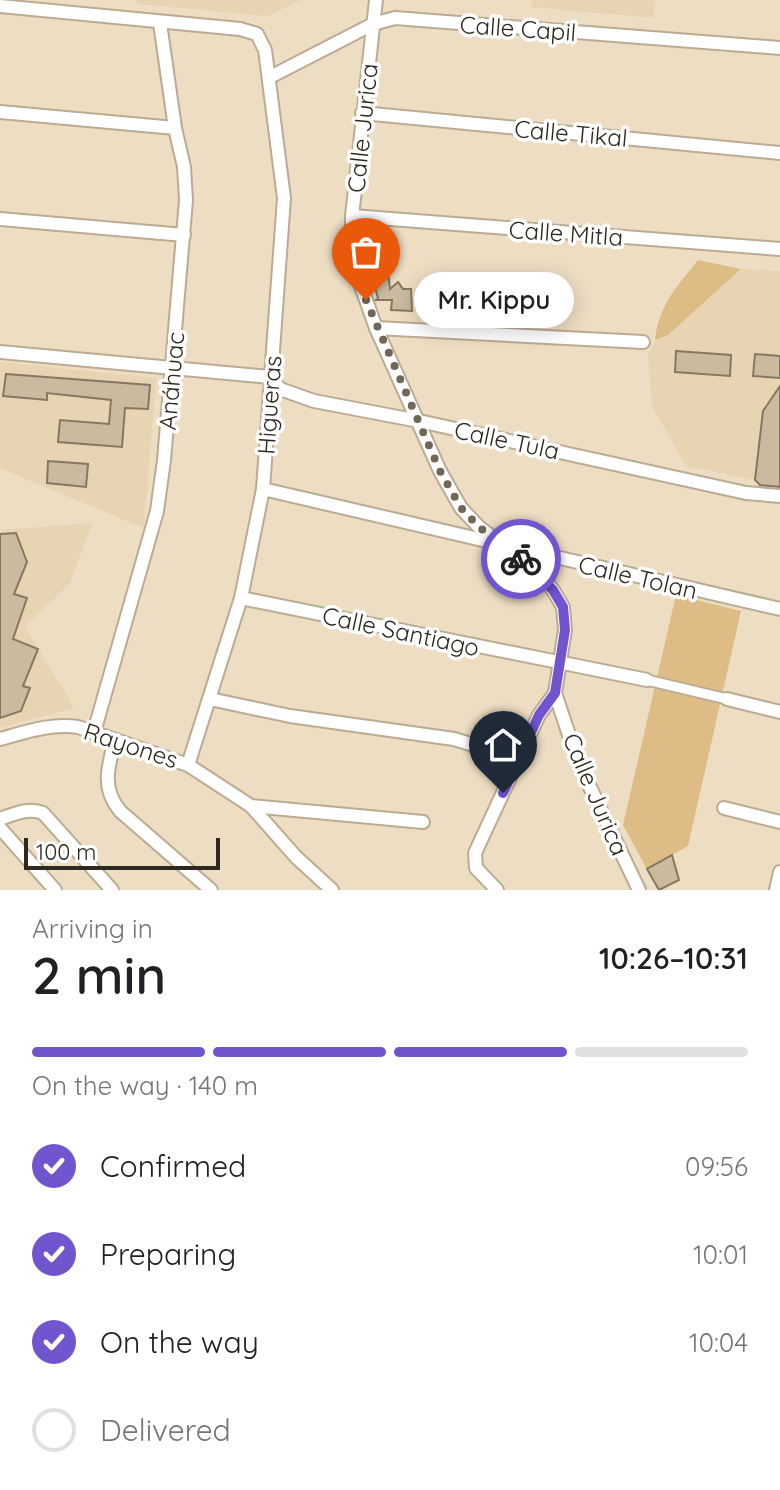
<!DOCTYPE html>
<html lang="en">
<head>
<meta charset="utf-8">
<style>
	:root { --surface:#fff; --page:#f6f6f6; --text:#202124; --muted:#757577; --line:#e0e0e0; --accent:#7155cf }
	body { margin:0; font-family:Quicksand,sans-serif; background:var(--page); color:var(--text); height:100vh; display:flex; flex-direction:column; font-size:30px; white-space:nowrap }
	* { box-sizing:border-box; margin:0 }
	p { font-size:26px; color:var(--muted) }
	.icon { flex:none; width:44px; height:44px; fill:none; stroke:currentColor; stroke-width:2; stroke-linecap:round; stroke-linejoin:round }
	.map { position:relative; height:890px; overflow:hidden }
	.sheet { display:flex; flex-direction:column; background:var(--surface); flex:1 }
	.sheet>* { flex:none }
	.scale { position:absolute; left:24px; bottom:20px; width:196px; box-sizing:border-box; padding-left:8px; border:4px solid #2e281e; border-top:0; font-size:22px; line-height:28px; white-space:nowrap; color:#2e281e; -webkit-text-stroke:6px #fff; paint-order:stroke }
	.pin { position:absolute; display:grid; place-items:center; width:68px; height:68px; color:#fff; margin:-82px -34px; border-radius:50% 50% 50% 0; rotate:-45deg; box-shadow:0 0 8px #0007 }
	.pin .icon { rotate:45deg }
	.courier { position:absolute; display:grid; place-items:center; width:80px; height:80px; margin:-40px; border:6px solid #7155cf; border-radius:50%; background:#fff; color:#222; box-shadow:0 2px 10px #0007 }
	.bubble { position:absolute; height:56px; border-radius:28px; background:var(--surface); box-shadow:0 4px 20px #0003; font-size:26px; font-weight:600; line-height:56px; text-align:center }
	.summary em { font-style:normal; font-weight:600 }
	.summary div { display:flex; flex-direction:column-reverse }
	.summary { display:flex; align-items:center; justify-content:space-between; height:136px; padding:0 32px }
	h1 { font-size:52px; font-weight:600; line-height:60px }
	.bar { display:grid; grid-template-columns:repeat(4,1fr); gap:12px 8px; align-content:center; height:96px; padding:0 32px }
	.bar i { height:10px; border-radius:6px; background:var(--line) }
	.bar .on { background:var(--accent) }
	.bar p { grid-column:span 4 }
	ol { padding:0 32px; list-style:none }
	li { display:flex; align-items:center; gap:24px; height:88px }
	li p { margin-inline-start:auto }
	li .icon { padding:8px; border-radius:50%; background:var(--accent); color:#fff; stroke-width:4 }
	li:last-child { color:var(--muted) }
	li i { width:44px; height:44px; border:4px solid var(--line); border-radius:50% }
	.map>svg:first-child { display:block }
	.built { fill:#e8d4b3 }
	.green { fill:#ddbc86 }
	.building { fill:#c9baa0; stroke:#867860; stroke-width:2 }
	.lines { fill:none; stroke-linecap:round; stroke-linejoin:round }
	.pedestrian-casing { stroke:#bbab93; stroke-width:13 }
	.minor-casing { stroke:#bbab93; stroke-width:16 }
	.pedestrian { stroke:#fff; stroke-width:9 }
	.minor { stroke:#fff; stroke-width:12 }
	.done { stroke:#716758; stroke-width:8; stroke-dasharray:0 14.4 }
	.route { stroke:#7155cf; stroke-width:10 }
	.labels { text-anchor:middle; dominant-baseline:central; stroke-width:7; stroke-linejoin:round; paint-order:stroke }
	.street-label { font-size:24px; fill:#2e281e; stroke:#fff }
</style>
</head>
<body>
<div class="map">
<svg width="780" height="890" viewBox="0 0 780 890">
	<rect width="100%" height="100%" fill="#edddc3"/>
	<!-- built -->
	<g class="built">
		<polygon points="137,0 301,0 268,16 137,4"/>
		<polygon points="532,0 655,0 654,18 531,7"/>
		<polygon points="741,269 780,271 780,386 763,411 755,480 686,466 652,406 648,356 655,340 668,335"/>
		<polygon points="0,362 156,378 144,528 0,468"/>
		<polygon points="92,523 70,583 25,627 74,708 0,728 0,530"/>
	</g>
	<!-- green -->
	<g class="green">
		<path d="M698,260L741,269L668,335L655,340C659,304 677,287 698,260Z"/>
		<polygon points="676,595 741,611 688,846 647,869 623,825"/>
	</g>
	<!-- building -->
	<g class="building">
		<polygon points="370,271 388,272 390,289 398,282 403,289 411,289 412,311 391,310 392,300 376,300 378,298"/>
		<polygon points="676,351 731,355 730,376 675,372"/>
		<polygon points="755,354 780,356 780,378 753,376"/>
		<polygon points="6,374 150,385 148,409 125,408 122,447 58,442 60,420 109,424 111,400 47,393 47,400 3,396"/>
		<polygon points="780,386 780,487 760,485 755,480 763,411"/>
		<polygon points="48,461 88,464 86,487 47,483"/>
		<polygon points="16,533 27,562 14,594 27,598 13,639 38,649 23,686 30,688 21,711 0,718 0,534"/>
		<polygon points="672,855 679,880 659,890 647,869"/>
	</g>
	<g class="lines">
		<defs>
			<polyline id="pedestrian" points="647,680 727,699"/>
			<g id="minor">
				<polyline points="376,0 352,216 352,245 356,272 376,328 440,471 461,508 479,527 536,571 553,590 563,607 565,630 555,693 578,762 639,890"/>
				<polyline points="0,6 240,29 257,34 265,50 284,198 263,489 241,598 188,765"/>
				<polyline points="270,77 373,24 395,18 780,48"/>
				<polyline points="0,112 175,128"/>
				<polyline points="362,113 780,153"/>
				<polyline points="352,216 780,249"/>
				<polyline points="0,219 184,235"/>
				<polyline points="376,328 643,342"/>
				<polyline points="0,352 270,377 280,389 314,401 419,421 746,493 780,496"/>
				<polyline points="263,489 780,609"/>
				<polyline points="241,598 647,680"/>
				<polyline points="210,699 290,716 454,739 483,748 517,766"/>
				<polyline points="727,699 780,712"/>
				<polyline points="94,732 157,511 164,460 186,200 184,167 175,128 160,23"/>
				<path d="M0,739C26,732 50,723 78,727L188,765L251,806L296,857L332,890"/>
				<path d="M115,740C108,767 101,788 120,811L211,890"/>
				<polyline points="251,806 423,822"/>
				<polyline points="724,808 780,822"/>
				<path d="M0,819C14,814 29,807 43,813L112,890"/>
				<polyline points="0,828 55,890"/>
				<polyline points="497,890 476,868 475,853 539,715 555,693"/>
				<polyline points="776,890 780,872"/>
			</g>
		</defs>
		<!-- pedestrian casing -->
		<use href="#pedestrian" class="pedestrian-casing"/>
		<!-- minor casing -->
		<use href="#minor" class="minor-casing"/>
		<!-- pedestrian -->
		<use href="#pedestrian" class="pedestrian"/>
		<!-- minor -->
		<use href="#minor" class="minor"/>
	</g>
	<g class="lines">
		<!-- done -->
		<polyline class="done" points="366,300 440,471 461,508 479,527 521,559"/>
		<!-- route -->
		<polyline class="route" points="503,793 539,715 555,693 565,630 563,607 553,590 521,559"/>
	</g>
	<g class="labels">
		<!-- street labels -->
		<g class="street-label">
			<text transform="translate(518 28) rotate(4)">Calle Capil</text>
			<text transform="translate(362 128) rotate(-84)">Calle Jurica</text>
			<text transform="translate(571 133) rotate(5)">Calle Tikal</text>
			<text transform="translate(566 233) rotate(4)">Calle Mitla</text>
			<text transform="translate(171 381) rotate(-85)">Anáhuac</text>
			<text transform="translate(269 405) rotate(-86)">Higueras</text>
			<text transform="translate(507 440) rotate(12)">Calle Tula</text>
			<text transform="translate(638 577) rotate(13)">Calle Tolan</text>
			<text transform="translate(401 631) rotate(12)">Calle Santiago</text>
			<text transform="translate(131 745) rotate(18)">Rayones</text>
			<text transform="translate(596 794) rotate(67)">Calle Jurica</text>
		</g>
	</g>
</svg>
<div class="scale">100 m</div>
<div class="pin" style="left:366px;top:300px;background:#ea580c"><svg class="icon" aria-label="bag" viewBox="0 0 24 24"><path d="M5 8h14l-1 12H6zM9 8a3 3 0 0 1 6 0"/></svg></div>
<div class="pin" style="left:503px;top:793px;background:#1f2937"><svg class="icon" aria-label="home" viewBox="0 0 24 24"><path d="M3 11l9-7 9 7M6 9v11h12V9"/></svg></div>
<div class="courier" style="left:521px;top:559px"><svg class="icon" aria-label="bike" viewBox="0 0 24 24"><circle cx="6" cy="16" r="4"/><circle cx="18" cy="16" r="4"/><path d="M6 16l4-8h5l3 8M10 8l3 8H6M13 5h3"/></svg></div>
<div class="bubble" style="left:414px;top:272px;width:160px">Mr. Kippu</div>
</div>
<section class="sheet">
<div class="summary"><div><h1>2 min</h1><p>Arriving in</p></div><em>10:26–10:31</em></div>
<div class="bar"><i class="on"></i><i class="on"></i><i class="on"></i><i></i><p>On the way · 140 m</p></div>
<ol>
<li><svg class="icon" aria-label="check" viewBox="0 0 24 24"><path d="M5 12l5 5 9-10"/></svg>Confirmed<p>09:56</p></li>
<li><svg class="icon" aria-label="check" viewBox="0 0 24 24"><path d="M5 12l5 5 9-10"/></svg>Preparing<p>10:01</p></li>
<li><svg class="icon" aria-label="check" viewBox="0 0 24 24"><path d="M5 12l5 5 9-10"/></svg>On the way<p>10:04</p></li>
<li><i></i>Delivered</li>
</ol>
</section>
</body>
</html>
